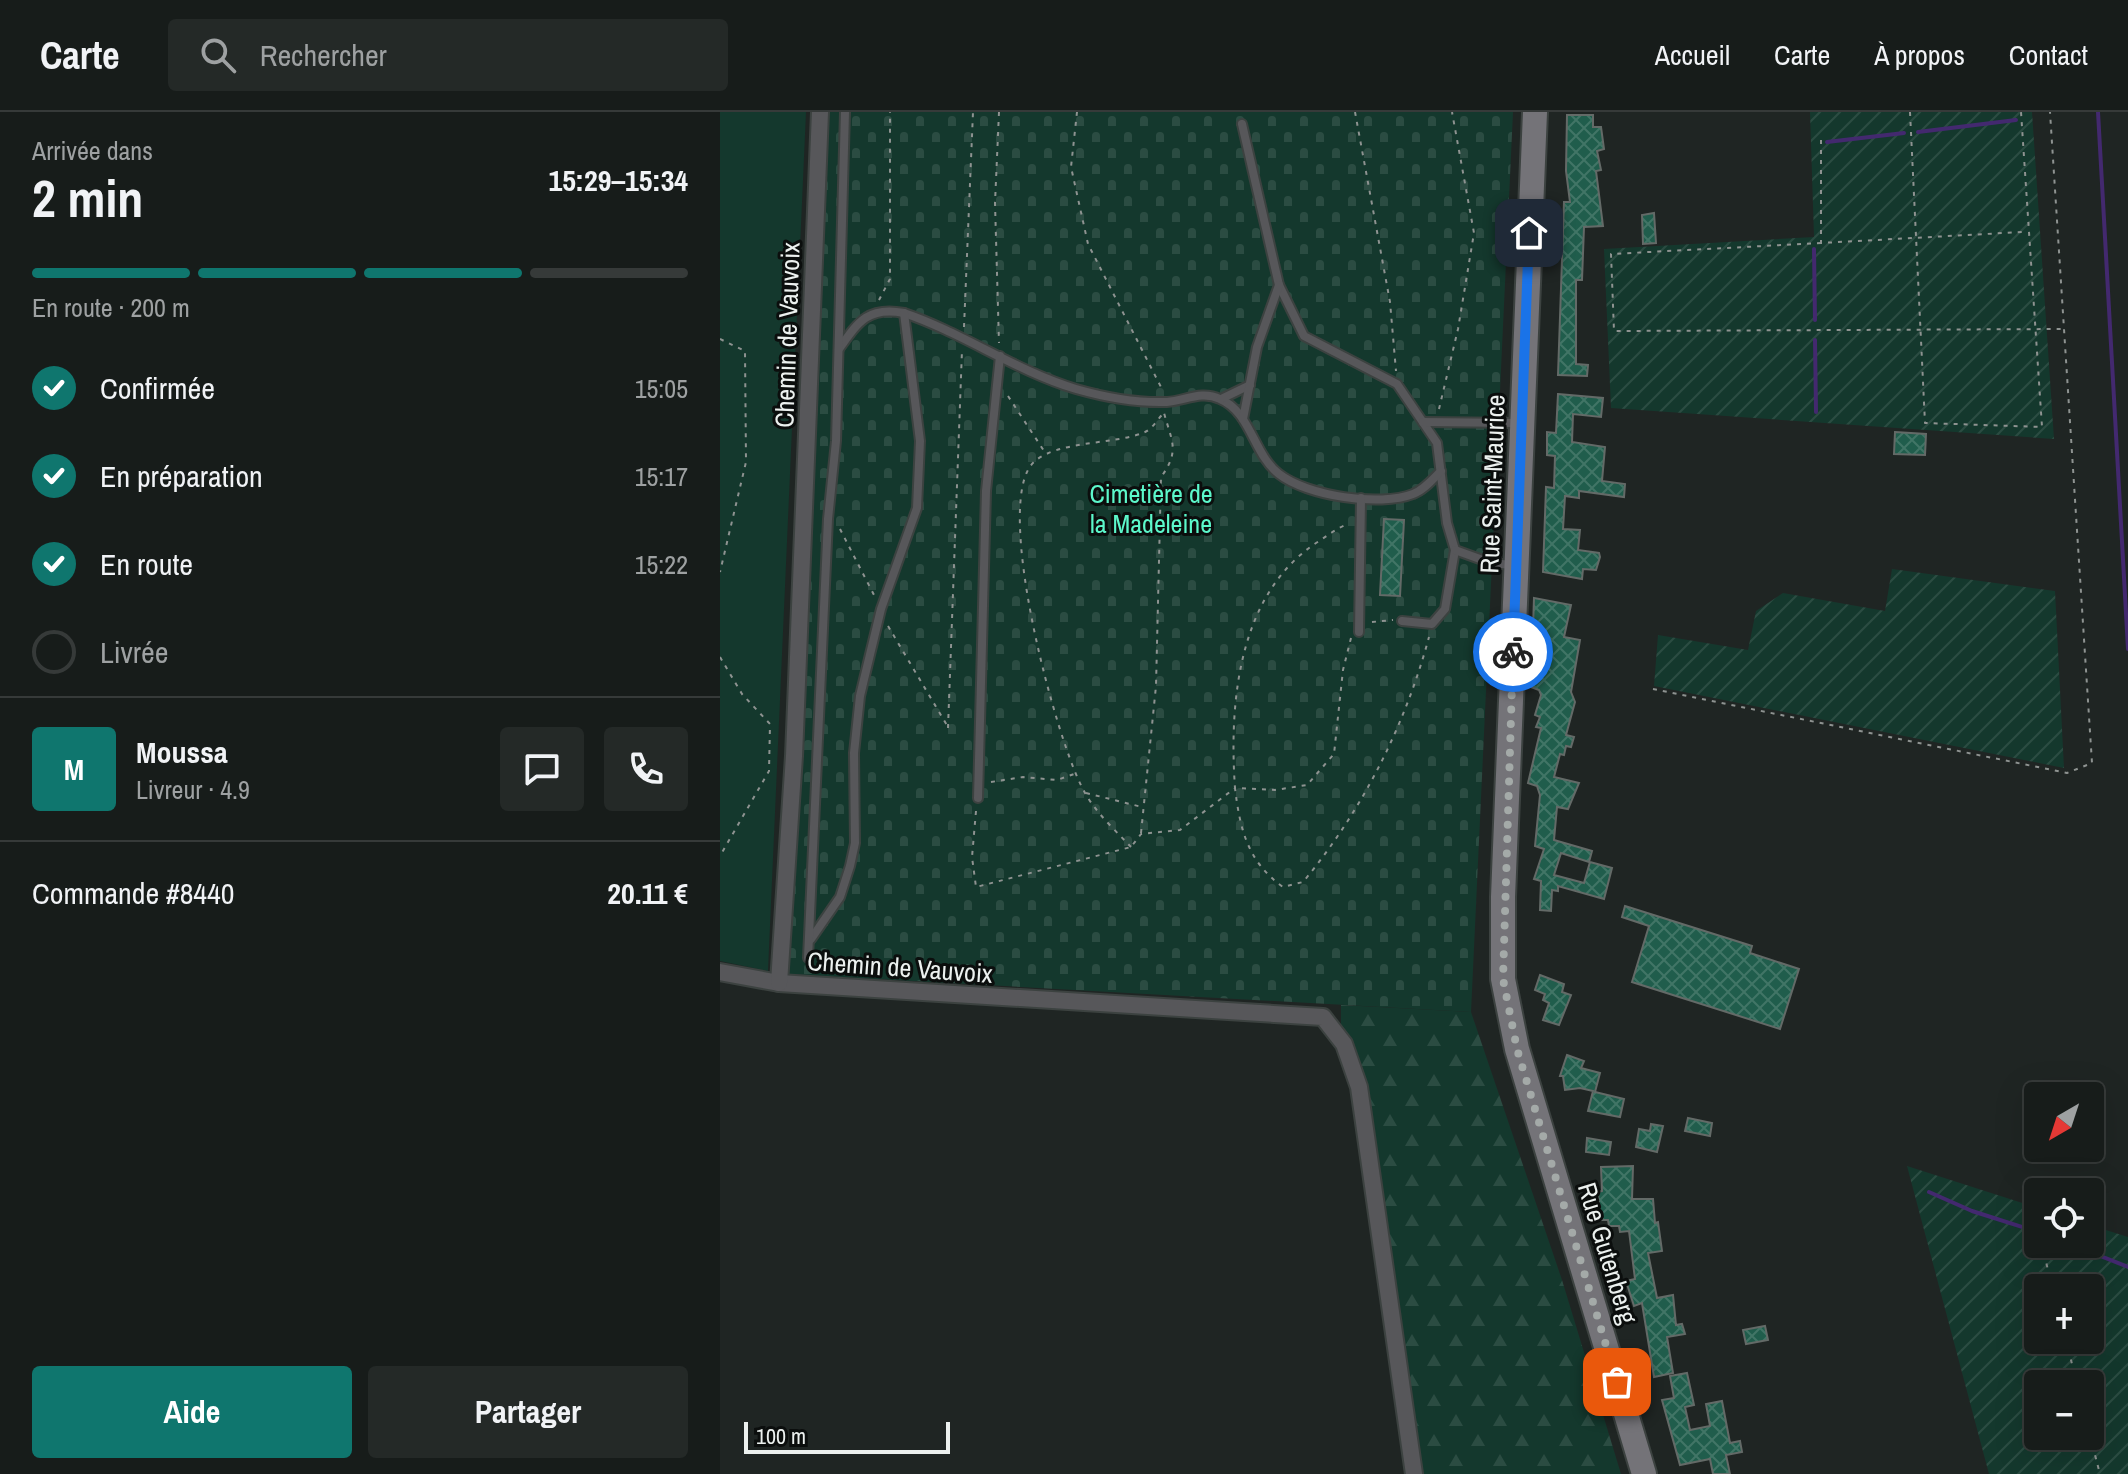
<!DOCTYPE html>
<html lang="fr">
<head>
<meta charset="utf-8">
<style>
	:root { --surface:#171c1a; --page:#242927; --text:#f1f3f6; --muted:#9ea1a2; --line:#363a39; --accent:#0f766e }
	body { margin:0; font-family:"Archivo Narrow",sans-serif; background:var(--page); color:var(--text); height:100vh; display:flex; flex-direction:column; font-size:30px; white-space:nowrap }
	* { box-sizing:border-box; margin:0 }
	p { font-size:26px; color:var(--muted) }
	.icon { flex:none; width:44px; height:44px; fill:none; stroke:currentColor; stroke-width:2; stroke-linecap:round; stroke-linejoin:round }
	.map { position:relative; flex:1; overflow:hidden }
	.panel { display:flex; flex-direction:column; background:var(--surface); width:720px }
	.panel>* { flex:none }
	.needle { width:52px; rotate:219deg }
	.tools { position:absolute; left:1304px; top:970px; display:grid; gap:16px }
	.tools a { display:grid; place-items:center; width:80px; height:80px; border-radius:8px; background:var(--surface); box-shadow:0 8px 32px #0002,0 0 0 2px var(--line); font-size:40px }
	.scale { position:absolute; left:24px; bottom:20px; width:206px; box-sizing:border-box; padding-left:8px; border:4px solid #ecf1ef; border-top:0; font-size:22px; line-height:28px; white-space:nowrap; color:#ecf1ef; -webkit-text-stroke:6px #0b0e0d; paint-order:stroke }
	.pin { position:absolute; display:grid; place-items:center; width:68px; height:68px; color:#fff; margin:-34px; border-radius:16px; box-shadow:0 4px 12px #0006 }
	.courier { position:absolute; display:grid; place-items:center; width:80px; height:80px; margin:-40px; border:6px solid #1a73e8; border-radius:50%; background:#fff; color:#222; box-shadow:0 2px 10px #0007 }
	.headline em { font-style:normal; font-weight:700 }
	.headline div { display:flex; flex-direction:column-reverse }
	.headline { display:flex; align-items:center; justify-content:space-between; height:136px; padding:0 32px }
	h1 { font-size:52px; font-weight:700; line-height:60px }
	.bar { display:grid; grid-template-columns:repeat(4,1fr); gap:12px 8px; align-content:center; height:96px; padding:0 32px }
	.bar i { height:10px; border-radius:6px; background:var(--line) }
	.bar .on { background:var(--accent) }
	.bar p { grid-column:span 4 }
	.line { display:flex; align-items:center; gap:20px; padding:0 32px; border-top:2px solid var(--line) }
	.line div { flex:1 }
	.round { display:grid; place-items:center; flex:none; width:84px; height:84px; border-radius:8px; background:var(--page) }
	ol { padding:0 32px; list-style:none }
	li { display:flex; align-items:center; gap:24px; height:88px }
	li p { margin-inline-start:auto }
	li .icon { padding:8px; border-radius:50%; background:var(--accent); color:#fff; stroke-width:4 }
	li:last-child { color:var(--muted) }
	li i { width:44px; height:44px; border:4px solid var(--line); border-radius:50% }
	.action { display:flex; gap:16px; margin-top:auto; padding:16px 32px }
	.action a { flex:1; height:92px; border-radius:8px; background:var(--accent); color:#fff; font-size:32px; font-weight:700; line-height:92px; text-align:center }
	.action a+a { background:var(--page); color:var(--text) }
	header { display:flex; align-items:center; gap:48px; box-sizing:border-box; height:112px; padding:0 40px; background:var(--surface); border-bottom:2px solid var(--line) }
	header strong { font-size:38px }
	nav { display:flex; gap:44px; margin-inline-start:auto; font-size:28px }
	.search { width:560px; height:72px; background:var(--page); display:flex; align-items:center; gap:20px; box-sizing:border-box; padding:0 28px; border-radius:8px; color:var(--muted); font-size:30px }
	main { display:flex; flex:1; min-height:0 }
	.map>svg:first-child { display:block }
	.grass { fill:#14382d }
	.forest { fill:url(#forest-firs) }
	.cemetery { fill:url(#cemetery-stones) }
	.garden { fill:url(#garden-furrows); fill-rule:evenodd }
	.lines { fill:none; stroke-linecap:round; stroke-linejoin:round }
	.stream { stroke:#43296f; stroke-width:4 }
	.building { fill:url(#building-cross-hatch); stroke:#636a67; stroke-width:2 }
	.lane-casing { stroke:#3c4240; stroke-width:12 }
	.street-casing { stroke:#3c4240; stroke-width:20 }
	.secondary-casing { stroke:#3c4240; stroke-width:28 }
	.path { stroke:#8e9391; stroke-width:2; stroke-dasharray:4 6; stroke-linecap:butt }
	.lane { stroke:#57575a; stroke-width:8 }
	.street { stroke:#57575a; stroke-width:16 }
	.secondary { stroke:#747378; stroke-width:24 }
	.done { stroke:#a4aaa8; stroke-width:8; stroke-dasharray:0 14.4 }
	.route { stroke:#1a73e8; stroke-width:10 }
	.labels { text-anchor:middle; dominant-baseline:central; stroke-width:6; stroke-linejoin:round; paint-order:stroke }
	.street-label { font-size:26px; fill:#ecf1ef; stroke:#0b0e0d }
	.park-label { font-size:26px; fill:#5cf8cb; stroke:#0b0e0d }
</style>
</head>
<body>
<header>
<strong>Carte</strong>
<div class="search"><svg class="icon" aria-label="search" viewBox="0 0 24 24"><circle cx="10" cy="10" r="6"/><path d="M15 15l6 6"/></svg>Rechercher</div>
<nav><a>Accueil</a><a>Carte</a><a>À propos</a><a>Contact</a></nav>
</header>
<main>
<section class="panel">
<div class="headline"><div><h1>2 min</h1><p>Arrivée dans</p></div><em>15:29–15:34</em></div>
<div class="bar"><i class="on"></i><i class="on"></i><i class="on"></i><i></i><p>En route · 200 m</p></div>
<ol>
<li><svg class="icon" aria-label="check" viewBox="0 0 24 24"><path d="M5 12l5 5 9-10"/></svg>Confirmée<p>15:05</p></li>
<li><svg class="icon" aria-label="check" viewBox="0 0 24 24"><path d="M5 12l5 5 9-10"/></svg>En préparation<p>15:17</p></li>
<li><svg class="icon" aria-label="check" viewBox="0 0 24 24"><path d="M5 12l5 5 9-10"/></svg>En route<p>15:22</p></li>
<li><i></i>Livrée</li>
</ol>
<div class="line" style="height:144px"><b class="round" style="background:var(--accent);color:#fff">M</b><div><b>Moussa</b><p>Livreur · 4.9</p></div><a class="round"><svg class="icon" aria-label="chat" viewBox="0 0 24 24"><path d="M4 5h16v11H9l-5 4z"/></svg></a><a class="round"><svg class="icon" aria-label="phone" viewBox="0 0 24 24"><path d="M5 4h4l2 5-3 2q2 4 5 5l2-3 5 2v4C11 20 4 13 5 4z"/></svg></a></div>
<div class="line" style="height:104px"><div>Commande #8440</div><b>20.11 €</b></div>
<div class="action"><a>Aide</a><a>Partager</a></div>
</section>
<div class="map">
<svg width="1408" height="1362" viewBox="0 0 1408 1362">
	<defs>
		<pattern id="forest-firs" width="22" height="20" patternUnits="userSpaceOnUse" patternTransform="scale(2)"><rect width="22" height="20" fill="#14382d"/><path d="M5 1l3.5 6h-7zM16 11l3.5 6h-7z" fill="#2b4c42"/></pattern>
		<pattern id="cemetery-stones" width="16" height="16" patternUnits="userSpaceOnUse" patternTransform="scale(2)"><rect width="16" height="16" fill="#14382d"/><path d="M2 7V4a2 2 0 0 1 4 0v3zM10 15v-3a2 2 0 0 1 4 0v3z" fill="#2b4c42"/></pattern>
		<pattern id="garden-furrows" width="10" height="10" patternUnits="userSpaceOnUse" patternTransform="scale(2)"><rect width="10" height="10" fill="#14382d"/><path d="M-1 1l2-2M0 10L10 0M9 11l2-2" fill="none" stroke="#2b4c42"/></pattern>
		<pattern id="building-cross-hatch" width="8" height="8" patternUnits="userSpaceOnUse" patternTransform="scale(2)"><rect width="8" height="8" fill="#205d4c"/><path d="M0 0l8 8M0 8l8-8" fill="none" stroke="#417566"/></pattern>
	</defs>
	<rect width="100%" height="100%" fill="#1f2523"/>
	<!-- grass -->
	<polygon class="grass" points="0,0 86,0 48,859 0,849"/>
	<!-- forest -->
	<polygon class="forest" points="621,893 751,900 842,1168 901,1362 701,1362 621,919"/>
	<!-- cemetery -->
	<polygon class="cemetery" points="107,0 793,0 751,900 67,862"/>
	<!-- garden -->
	<g class="garden">
		<polygon points="1090,0 1312,0 1334,327 891,296 884,137 1094,125"/>
		<polygon points="1172,457 1335,479 1344,656 934,574 938,523 1028,538 1036,499 1063,481 1165,499"/>
		<path d="M1187,1054L1318,1096V1132H1370V1113L1408,1125V1362H1269ZM1318,1176H1370V1228H1318ZM1318,1272H1370V1324H1318Z"/>
	</g>
	<g class="lines">
		<!-- stream -->
		<g class="stream">
			<polyline points="1378,0 1408,537"/>
			<polyline points="1198,20 1296,8"/>
			<polyline points="1107,30 1184,21"/>
			<polyline points="1094,137 1095,208"/>
			<polyline points="1095,228 1096,300"/>
			<polyline points="1209,1080 1252,1099 1318,1120"/>
			<polyline points="1350,1132 1408,1155"/>
		</g>
	</g>
	<!-- building -->
	<g class="building">
		<polygon points="847,3 873,3 873,15 881,15 884,37 877,39 881,58 876,59 883,114 864,115 862,168 856,168 856,252 868,253 867,264 838,263 844,90 850,90 846,59"/>
		<polygon points="934,101 936,131 923,132 922,103"/>
		<polygon points="838,282 883,286 881,305 853,302 852,330 885,335 882,369 905,372 904,385 859,379 859,386 845,384 843,417 860,418 858,438 879,441 880,445 876,458 863,457 862,467 823,460 826,375 834,376 835,344 827,343 827,320 836,321"/>
		<polygon points="1175,320 1206,322 1205,343 1174,342"/>
		<polygon points="664,407 684,408 680,484 660,483"/>
		<polygon points="814,486 851,493 844,525 860,528 851,580 855,590 846,623 854,625 851,635 846,634 844,643 840,642 834,665 859,671 848,697 837,695 834,728 872,739 869,750 841,741 834,763 864,771 870,750 892,756 884,787 838,774 838,779 832,778 831,799 820,798 821,769 814,767 824,737 815,734 820,683 817,674 808,671 821,616 816,615 820,605 815,603 821,583 819,578 811,575"/>
		<polygon points="905,794 1032,834 1030,841 1079,857 1060,917 912,870 929,814 902,805"/>
		<polygon points="820,863 844,872 842,880 851,883 839,913 823,908 829,891 823,888 825,882 815,878"/>
		<polygon points="847,943 864,949 861,956 880,961 875,980 904,987 900,1005 868,999 873,979 860,976 845,978 843,964 840,964"/>
		<polygon points="968,1006 992,1011 990,1024 965,1019"/>
		<polygon points="931,1012 943,1014 937,1040 916,1035 919,1017 930,1019"/>
		<polygon points="867,1026 891,1030 889,1043 866,1040"/>
		<polygon points="913,1054 912,1087 933,1087 935,1111 938,1110 942,1139 928,1141 937,1186 953,1183 956,1213 962,1212 965,1222 947,1225 953,1261 934,1265 922,1191 914,1194 906,1169 915,1167 909,1119 900,1120 899,1114 889,1114 888,1108 880,1108 878,1080 882,1079 881,1055"/>
		<polygon points="1045,1214 1048,1228 1026,1232 1023,1218"/>
		<polygon points="967,1261 974,1293 965,1295 970,1318 990,1314 986,1292 1002,1289 1010,1331 1020,1329 1022,1340 1006,1343 1010,1362 993,1362 990,1347 960,1353 942,1288 954,1286 950,1264"/>
	</g>
	<g class="lines">
		<defs>
			<g id="lane">
				<polyline points="522,12 559,173 584,224 677,272 717,331 727,411 735,438 725,497 712,512 682,509"/>
				<path d="M119,237C138,210 148,194 184,201C243,221 296,259 356,277C384,285 418,291 447,290C465,289 481,278 500,287C531,300 533,342 559,362C587,384 660,395 693,382C704,378 713,367 721,359"/>
				<polyline points="501,287 530,273"/>
				<polyline points="523,307 537,235 559,173"/>
				<polyline points="703,310 799,311"/>
				<polyline points="735,438 771,451 792,453"/>
				<polyline points="639,520 641,386"/>
				<polyline points="258,686 266,379 280,244"/>
				<polyline points="91,827 120,785 130,754 135,731 134,641 140,584 161,497 197,396 200,329 184,201"/>
				<polyline points="88,846 108,407 116,329 125,0"/>
			</g>
			<g id="street">
				<polyline points="0,860 59,871 603,905 624,932 639,975 694,1362"/>
				<polyline points="59,871 74,644 100,0"/>
			</g>
			<polyline id="secondary" points="815,0 783,785 783,867 797,937 924,1362"/>
		</defs>
		<!-- lane casing -->
		<use href="#lane" class="lane-casing"/>
		<!-- street casing -->
		<use href="#street" class="street-casing"/>
		<!-- secondary casing -->
		<use href="#secondary" class="secondary-casing"/>
		<!-- path -->
		<g class="path">
			<polyline points="279,0 275,91 279,231"/>
			<polyline points="357,0 351,55 368,132 443,279"/>
			<polyline points="635,0 670,190 676,259"/>
			<polyline points="1190,0 1205,311 1322,315 1301,0"/>
			<polyline points="1101,28 1101,131 1302,120"/>
			<polyline points="1101,131 891,142 894,219 1345,217"/>
			<polyline points="159,188 170,167 170,0"/>
			<polyline points="244,215 253,0"/>
			<polyline points="0,227 25,239 26,350 0,460"/>
			<polyline points="288,284 326,342"/>
			<polyline points="719,297 738,217 754,121 732,0"/>
			<polyline points="120,417 154,483"/>
			<polyline points="652,510 673,508"/>
			<polyline points="168,514 228,615"/>
			<path d="M631,526L623,558L614,642L587,673L555,678L515,676C520,718 528,750 563,775L583,770C642,699 685,614 709,525"/>
			<polyline points="0,545 22,582 50,612 49,659 0,744"/>
			<polyline points="933,577 1347,661 1372,651 1330,0"/>
			<polyline points="228,616 242,238"/>
			<polyline points="271,670 303,665 337,668 354,662"/>
			<polyline points="366,681 422,695"/>
			<path d="M256,699L252,745L256,775L411,735L421,722L460,718L515,676C509,591 518,483 596,431C607,424 617,416 628,412"/>
			<path d="M421,721L436,574L441,365C460,339 452,330 444,301"/>
			<path d="M411,735C395,718 375,700 364,679C337,632 271,389 314,350C338,328 395,333 425,320C432,317 437,308 442,303"/>
			<polyline points="1322,1132 1332,1176"/>
			<polyline points="1346,1228 1357,1272"/>
			<polyline points="1370,1324 1380,1362"/>
		</g>
		<!-- lane -->
		<use href="#lane" class="lane"/>
		<!-- street -->
		<use href="#street" class="street"/>
		<!-- secondary -->
		<use href="#secondary" class="secondary"/>
	</g>
	<g class="lines">
		<!-- done -->
		<polyline class="done" points="793,540 783,867 797,937 897,1270"/>
		<!-- route -->
		<polyline class="route" points="793,540 809,121"/>
	</g>
	<g class="labels">
		<!-- street labels -->
		<g class="street-label">
			<text transform="translate(67 223) rotate(-88)">Chemin de Vauvoix</text>
			<text transform="translate(772 372) rotate(-88)">Rue Saint-Maurice</text>
			<text transform="translate(180 855) rotate(4)">Chemin de Vauvoix</text>
			<text transform="translate(888 1141) rotate(73)">Rue Gutenberg</text>
		</g>
		<!-- park labels -->
		<g class="park-label">
			<text x="431" y="381">Cimetière de<tspan x="431" dy="30">la Madeleine</tspan></text>
		</g>
	</g>
</svg>
<div class="tools">
<a><svg class="needle" viewBox="-14 -14 28 28"><path d="M0-13l5 13h-10z" fill="#e53935"/><path d="M0 13l5-13h-10z" fill="#9ea1a2"/></svg></a>
<a><svg class="icon" aria-label="locate" viewBox="0 0 24 24"><circle cx="12" cy="12" r="6"/><path d="M12 2v4M12 18v4M2 12h4M18 12h4"/></svg></a>
<a>+</a>
<a>−</a>
</div>
<div class="scale">100 m</div>
<div class="pin" style="left:897px;top:1270px;background:#ea580c"><svg class="icon" aria-label="bag" viewBox="0 0 24 24"><path d="M5 8h14l-1 12H6zM9 8a3 3 0 0 1 6 0"/></svg></div>
<div class="pin" style="left:809px;top:121px;background:#1f2937"><svg class="icon" aria-label="home" viewBox="0 0 24 24"><path d="M3 11l9-7 9 7M6 9v11h12V9"/></svg></div>
<div class="courier" style="left:793px;top:540px"><svg class="icon" aria-label="bike" viewBox="0 0 24 24"><circle cx="6" cy="16" r="4"/><circle cx="18" cy="16" r="4"/><path d="M6 16l4-8h5l3 8M10 8l3 8H6M13 5h3"/></svg></div>
</div>
</main>
</body>
</html>
